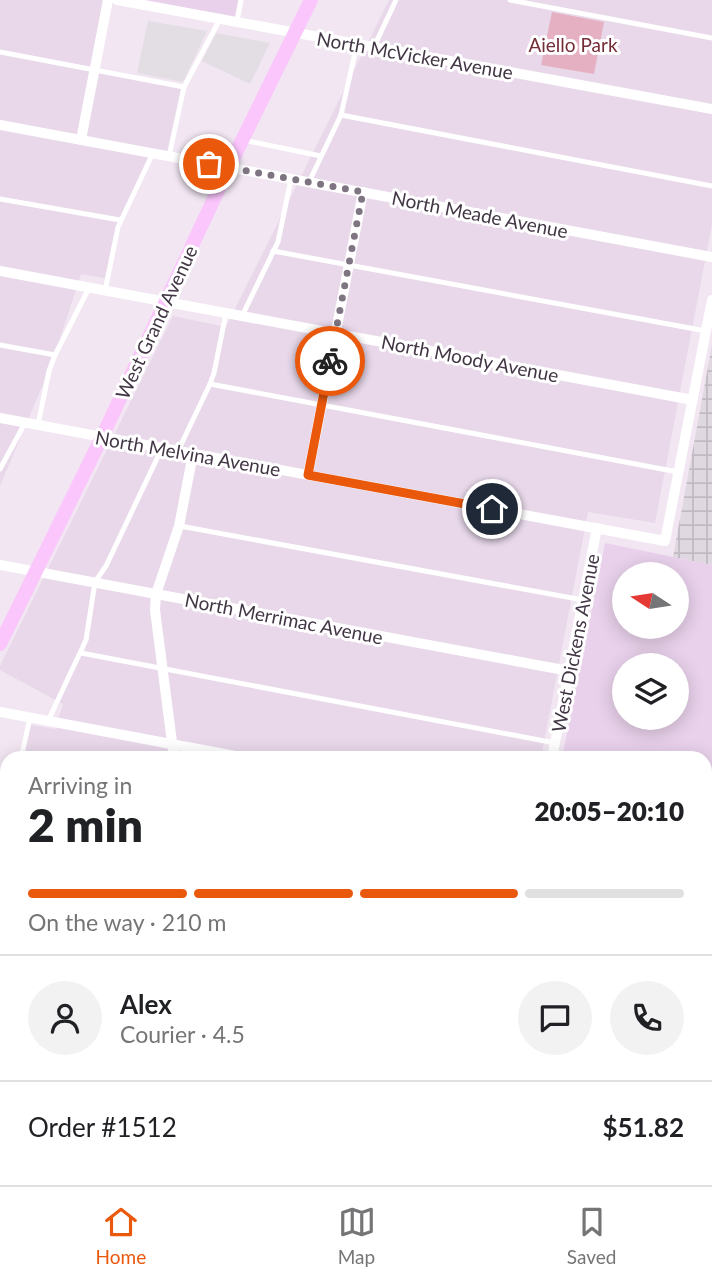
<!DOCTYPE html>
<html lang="en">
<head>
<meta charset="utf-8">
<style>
	:root { --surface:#fff; --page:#f2f2f2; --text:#202124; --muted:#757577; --line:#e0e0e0; --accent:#ea580c }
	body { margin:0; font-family:Lato,sans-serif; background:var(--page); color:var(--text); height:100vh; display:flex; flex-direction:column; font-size:26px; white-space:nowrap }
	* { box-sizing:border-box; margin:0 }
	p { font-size:23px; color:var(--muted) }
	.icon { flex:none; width:38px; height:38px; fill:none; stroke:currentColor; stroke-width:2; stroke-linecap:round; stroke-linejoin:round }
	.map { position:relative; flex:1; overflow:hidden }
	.sheet { position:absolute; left:0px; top:751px; width:712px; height:436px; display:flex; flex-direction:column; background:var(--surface); border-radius:21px 21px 0 0; box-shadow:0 4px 18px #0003 }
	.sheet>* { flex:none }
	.needle { width:46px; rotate:282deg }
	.controls { position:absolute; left:612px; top:562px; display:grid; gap:14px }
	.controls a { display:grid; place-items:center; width:77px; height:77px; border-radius:50%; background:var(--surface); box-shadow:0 4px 18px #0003; font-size:35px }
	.pin { position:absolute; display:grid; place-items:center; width:60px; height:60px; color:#fff; margin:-30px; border:4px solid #fff; border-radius:50%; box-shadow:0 2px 7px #0007 }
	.courier { position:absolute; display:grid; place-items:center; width:70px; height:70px; margin:-35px; border:5px solid #ea580c; border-radius:50%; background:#fff; color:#222; box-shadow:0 2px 9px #0007 }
	.summary em { font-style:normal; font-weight:800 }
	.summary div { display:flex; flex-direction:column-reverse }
	.summary { display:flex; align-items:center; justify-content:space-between; height:119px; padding:0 28px }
	h1 { font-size:46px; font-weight:800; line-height:52px }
	.bar { display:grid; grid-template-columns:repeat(4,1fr); gap:10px 7px; align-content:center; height:84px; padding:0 28px }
	.bar i { height:9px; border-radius:5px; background:var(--line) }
	.bar .current { background:var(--accent) }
	.bar p { grid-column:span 4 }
	.line { display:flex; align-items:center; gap:18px; padding:0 28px; border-top:2px solid var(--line) }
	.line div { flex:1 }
	.round { display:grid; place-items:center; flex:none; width:74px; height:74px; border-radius:37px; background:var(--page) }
	.tabs { display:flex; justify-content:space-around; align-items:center; height:98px; border-top:2px solid var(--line); background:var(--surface); font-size:19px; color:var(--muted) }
	.tabs a { display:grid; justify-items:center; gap:4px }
	.tabs .current { color:var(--accent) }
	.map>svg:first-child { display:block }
	.residential { fill:#e8d8ea }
	.industrial { fill:url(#industrial-grid) }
	.education { fill:#e9d1eb; fill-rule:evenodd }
	.park { fill:#e5b0c1 }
	.parking { fill:#e2dee3 }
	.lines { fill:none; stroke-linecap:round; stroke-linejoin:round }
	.lane { stroke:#fff; stroke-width:5 }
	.street { stroke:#fff; stroke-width:10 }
	.secondary { stroke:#fbc6fc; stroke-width:14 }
	.done { stroke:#7f7482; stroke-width:7; stroke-dasharray:0 12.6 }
	.route { stroke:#ea580c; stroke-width:9 }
	.labels { text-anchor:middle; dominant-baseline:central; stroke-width:6; stroke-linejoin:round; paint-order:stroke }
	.park-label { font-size:19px; fill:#742c36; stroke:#fff }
	.street-label { font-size:19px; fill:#423645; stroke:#fff }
</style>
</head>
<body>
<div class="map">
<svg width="712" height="1185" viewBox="0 0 712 1185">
	<defs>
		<pattern id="industrial-grid" width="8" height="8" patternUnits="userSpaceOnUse" patternTransform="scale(1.75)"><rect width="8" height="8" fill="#dfd8e1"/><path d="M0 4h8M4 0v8" fill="none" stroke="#c1bac2"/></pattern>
	</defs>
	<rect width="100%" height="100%" fill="#f1e6f2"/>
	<!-- residential -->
	<g class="residential">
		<polygon points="0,0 112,0 97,72 182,88 169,153 154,150 118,226 109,279 81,274 52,363 0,486"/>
		<polygon points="389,0 712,0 712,224 655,523 588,512 541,758 22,758 30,725 55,729 63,704 0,670 0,666 173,316 226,327"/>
		<polygon points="7,799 7,1180 705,1180 705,1152 712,1154 712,1185 0,1185 0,808"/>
	</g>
	<!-- industrial -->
	<g class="industrial">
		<polygon points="712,345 712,565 673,557"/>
		<polygon points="705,857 712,858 712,1131 705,1130"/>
	</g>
	<!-- education -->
	<g class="education">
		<polygon points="142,0 238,0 235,17"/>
		<path d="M605,543L712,565V834L705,832V758H562ZM625,574H677V626H625ZM625,665H677V718H625Z"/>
	</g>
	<!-- park -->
	<polygon class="park" points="552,12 604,22 594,74 541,65"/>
	<!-- parking -->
	<g class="parking">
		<polygon points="148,21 207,31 183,82 137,73"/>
		<polygon points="216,33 270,43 250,84 202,61"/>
	</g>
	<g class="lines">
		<!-- lane -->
		<g class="lane">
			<polyline points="510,0 712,38"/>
			<polyline points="237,21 241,0"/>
			<polyline points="374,47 396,0"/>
			<polyline points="0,52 184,87"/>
			<polyline points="341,115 712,186"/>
			<polyline points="243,140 321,156"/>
			<polyline points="169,156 184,87 220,19"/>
			<polyline points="309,182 341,115 357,44"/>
			<polyline points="0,199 120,220"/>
			<polyline points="273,251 706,331"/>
			<polyline points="105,291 118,227 153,153"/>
			<polyline points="242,316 278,242 291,179"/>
			<polyline points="0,345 55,355"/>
			<polyline points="210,384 678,472"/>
			<polyline points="38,425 49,371 55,355 89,288"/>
			<polyline points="178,451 210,384 214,373 226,313"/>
			<polyline points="0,469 25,423"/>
			<polyline points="180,526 583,600"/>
			<polyline points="81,653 555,743"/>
			<polyline points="48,721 86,640 95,582 106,566 162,448"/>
			<polyline points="21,758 30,718"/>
			<polyline points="0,806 7,797"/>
			<polyline points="705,916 712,918"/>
			<polyline points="0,933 7,934"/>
			<polyline points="0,1080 7,1081"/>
			<polyline points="531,1180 560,1185"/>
		</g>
		<!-- street -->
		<g class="street">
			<polyline points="117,0 712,109"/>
			<polyline points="0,125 712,257"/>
			<polyline points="81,140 108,0"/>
			<polyline points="0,271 693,400"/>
			<polyline points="0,418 665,541 712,300"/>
			<polyline points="308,475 363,192"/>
			<polyline points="0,565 569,671"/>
			<polyline points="0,712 246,758"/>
			<polyline points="174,758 155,610 156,594 179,526 193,454"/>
			<polyline points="552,758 597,528"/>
			<polyline points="705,843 712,844"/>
			<polyline points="0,858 7,859"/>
			<polyline points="0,1152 7,1153"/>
			<polyline points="144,1180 172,1185"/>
			<polyline points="467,1185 468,1180"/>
		</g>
		<!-- secondary -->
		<g class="secondary">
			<polyline points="0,644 102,437 229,167 311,0"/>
			<polyline points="0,1004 7,1006"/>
			<polyline points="705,1138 712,1139"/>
		</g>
	</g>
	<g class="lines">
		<!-- done -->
		<polyline class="done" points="209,164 363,192 330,361"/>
		<!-- route -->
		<polyline class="route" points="330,361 308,475 492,509"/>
	</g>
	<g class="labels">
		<!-- park labels -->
		<g class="park-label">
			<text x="573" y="44">Aiello Park</text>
		</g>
		<!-- street labels -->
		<g class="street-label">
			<text transform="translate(415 55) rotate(10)">North McVicker Avenue</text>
			<text transform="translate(480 214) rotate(11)">North Meade Avenue</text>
			<text transform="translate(156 322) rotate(-65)">West Grand Avenue</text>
			<text transform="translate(470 358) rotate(11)">North Moody Avenue</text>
			<text transform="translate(188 453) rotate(10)">North Melvina Avenue</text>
			<text transform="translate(284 618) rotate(11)">North Merrimac Avenue</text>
			<text transform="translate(575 643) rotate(-79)">West Dickens Avenue</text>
		</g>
	</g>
</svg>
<div class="controls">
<a><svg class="needle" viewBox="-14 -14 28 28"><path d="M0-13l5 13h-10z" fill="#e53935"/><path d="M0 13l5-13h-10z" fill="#757577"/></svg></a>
<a><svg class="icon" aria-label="layers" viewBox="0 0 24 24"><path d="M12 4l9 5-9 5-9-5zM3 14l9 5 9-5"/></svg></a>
</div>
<div class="pin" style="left:209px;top:164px;background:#ea580c"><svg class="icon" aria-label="bag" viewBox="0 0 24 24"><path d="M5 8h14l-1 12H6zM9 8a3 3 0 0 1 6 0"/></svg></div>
<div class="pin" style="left:492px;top:509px;background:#1f2937"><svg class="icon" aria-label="home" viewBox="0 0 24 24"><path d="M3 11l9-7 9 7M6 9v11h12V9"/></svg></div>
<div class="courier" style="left:330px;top:361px"><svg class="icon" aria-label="bike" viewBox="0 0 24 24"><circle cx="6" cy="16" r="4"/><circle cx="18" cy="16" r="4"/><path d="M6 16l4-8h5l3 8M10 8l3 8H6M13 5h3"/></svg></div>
<section class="sheet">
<div class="summary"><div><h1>2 min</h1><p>Arriving in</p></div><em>20:05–20:10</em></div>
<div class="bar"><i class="current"></i><i class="current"></i><i class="current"></i><i></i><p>On the way · 210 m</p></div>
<div class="line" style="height:126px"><a class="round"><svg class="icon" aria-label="person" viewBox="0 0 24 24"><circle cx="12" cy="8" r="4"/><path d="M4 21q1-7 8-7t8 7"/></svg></a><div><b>Alex</b><p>Courier · 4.5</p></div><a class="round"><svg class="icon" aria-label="chat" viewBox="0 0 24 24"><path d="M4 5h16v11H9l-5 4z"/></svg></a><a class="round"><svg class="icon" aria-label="phone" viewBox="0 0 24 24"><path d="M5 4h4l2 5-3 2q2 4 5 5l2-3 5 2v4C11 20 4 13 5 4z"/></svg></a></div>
<div class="line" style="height:91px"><div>Order #1512</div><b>$51.82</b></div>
</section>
</div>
<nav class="tabs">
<a class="current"><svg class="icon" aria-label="home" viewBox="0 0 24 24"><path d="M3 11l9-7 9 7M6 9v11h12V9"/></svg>Home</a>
<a><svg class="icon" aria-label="map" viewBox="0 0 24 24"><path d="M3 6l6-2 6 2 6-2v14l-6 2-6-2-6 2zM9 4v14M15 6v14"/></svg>Map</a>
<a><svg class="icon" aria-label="saved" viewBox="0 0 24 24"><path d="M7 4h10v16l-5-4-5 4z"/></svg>Saved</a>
</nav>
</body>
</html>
